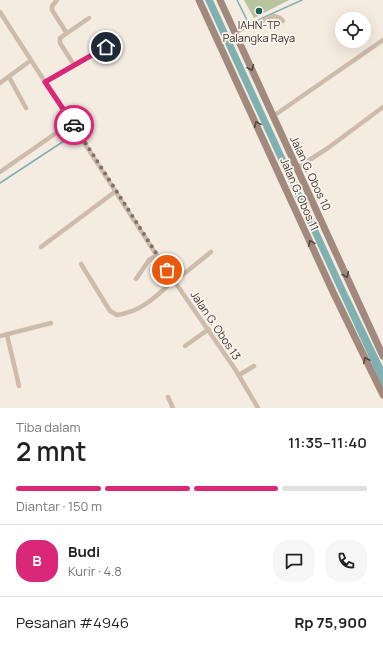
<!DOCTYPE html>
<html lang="id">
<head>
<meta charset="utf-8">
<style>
	:root { --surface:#fff; --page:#f6f6f6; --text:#222; --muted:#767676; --line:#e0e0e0; --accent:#db2777 }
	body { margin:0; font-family:Manrope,sans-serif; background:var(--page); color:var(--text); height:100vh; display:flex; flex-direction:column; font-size:15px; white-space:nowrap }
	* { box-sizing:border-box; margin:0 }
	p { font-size:13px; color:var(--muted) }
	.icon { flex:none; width:22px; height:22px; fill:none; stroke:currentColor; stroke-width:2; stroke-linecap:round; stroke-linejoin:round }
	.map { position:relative; height:408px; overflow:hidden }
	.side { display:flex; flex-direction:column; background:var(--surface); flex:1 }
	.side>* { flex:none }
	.tools { position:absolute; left:335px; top:12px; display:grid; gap:8px }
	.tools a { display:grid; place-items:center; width:36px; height:36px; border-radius:50%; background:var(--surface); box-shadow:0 4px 16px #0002; font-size:20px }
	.pin { position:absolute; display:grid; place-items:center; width:34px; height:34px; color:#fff; margin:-17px; border:2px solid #fff; border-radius:50%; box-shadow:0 1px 4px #0007 }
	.courier { position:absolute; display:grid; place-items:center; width:40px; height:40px; margin:-20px; border:3px solid #db2777; border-radius:50%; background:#fff; color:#222; box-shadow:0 1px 5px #0007 }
	.head em { font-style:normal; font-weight:600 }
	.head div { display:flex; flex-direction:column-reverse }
	.head { display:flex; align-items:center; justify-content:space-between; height:68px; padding:0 16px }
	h1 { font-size:26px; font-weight:600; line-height:30px }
	.bar { display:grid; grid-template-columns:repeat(4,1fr); gap:6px 4px; align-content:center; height:48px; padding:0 16px }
	.bar i { height:5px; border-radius:3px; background:var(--line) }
	.bar .active { background:var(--accent) }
	.bar p { grid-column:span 4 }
	.line { display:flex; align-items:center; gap:10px; padding:0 16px; border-top:1px solid var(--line) }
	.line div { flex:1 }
	.round { display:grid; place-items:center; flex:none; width:42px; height:42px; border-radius:16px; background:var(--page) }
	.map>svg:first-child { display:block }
	.green { fill:#b8c4a0 }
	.water { fill:#7fb0b2 }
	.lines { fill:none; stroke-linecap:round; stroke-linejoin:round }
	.stream { stroke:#7fb0b2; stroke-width:1.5 }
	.street { stroke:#cdbbac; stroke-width:4.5 }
	.secondary { stroke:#a18a7d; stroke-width:7 }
	.oneway { stroke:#544640 }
	.done { stroke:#7c716b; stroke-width:4; stroke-dasharray:0 7.2 }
	.route { stroke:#db2777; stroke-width:5 }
	.poi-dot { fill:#1f5a5e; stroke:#fbf5ee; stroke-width:1.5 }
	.labels { text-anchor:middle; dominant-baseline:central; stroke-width:3.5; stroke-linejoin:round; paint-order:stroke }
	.poi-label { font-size:11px; fill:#3b302b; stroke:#fbf5ee }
	.street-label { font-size:11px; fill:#3b302b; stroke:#fbf5ee }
</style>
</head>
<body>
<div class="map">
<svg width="383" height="408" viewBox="0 0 383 408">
	<rect width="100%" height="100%" fill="#f4ebe1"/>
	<!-- green -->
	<polygon class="green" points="244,0 289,0 254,18"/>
	<!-- water -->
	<polygon class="water" points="205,0 213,0 344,286 383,367 383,388"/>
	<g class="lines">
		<!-- stream -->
		<g class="stream">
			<polyline points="237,0 249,24 302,0"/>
			<polyline points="0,183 70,137"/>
		</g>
		<!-- street -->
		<g class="street">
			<polyline points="57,0 52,6 52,10 66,32"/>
			<polyline points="0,12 159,259 235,369 258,408"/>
			<polyline points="235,32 274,16 280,18 283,21"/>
			<polyline points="74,65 60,43 60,38 89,18"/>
			<polyline points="9,77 26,108"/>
			<polyline points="45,82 106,47"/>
			<polyline points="0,83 30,61"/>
			<polyline points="272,117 383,40"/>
			<polyline points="297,168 328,148 383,107"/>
			<polyline points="0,172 72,122"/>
			<polyline points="41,247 116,191"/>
			<path d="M81,264L110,311L117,315C141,312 157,296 174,280"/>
			<polyline points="136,279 149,260 157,255"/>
			<polyline points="175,281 211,252"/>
			<polyline points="7,335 19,386"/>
			<polyline points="0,336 51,323"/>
			<polyline points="185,346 209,329"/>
			<polyline points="239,375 254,366"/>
			<polyline points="168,397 173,408"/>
		</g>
		<!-- secondary -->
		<g class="secondary">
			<polyline points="199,0 333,292 383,395"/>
			<polyline points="220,0 383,356"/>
		</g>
	</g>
	<!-- one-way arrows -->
	<defs><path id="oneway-chevron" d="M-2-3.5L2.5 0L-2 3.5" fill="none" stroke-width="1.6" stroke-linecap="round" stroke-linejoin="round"/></defs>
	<g class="oneway">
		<use href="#oneway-chevron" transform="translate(251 68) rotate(66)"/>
		<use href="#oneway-chevron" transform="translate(257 124) rotate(-114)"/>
		<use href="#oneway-chevron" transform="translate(311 243) rotate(-114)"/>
		<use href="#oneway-chevron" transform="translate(346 275) rotate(67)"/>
		<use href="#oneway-chevron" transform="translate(366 360) rotate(-116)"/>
	</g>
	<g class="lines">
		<!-- done -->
		<polyline class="done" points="74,125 167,270"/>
		<!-- route -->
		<polyline class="route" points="74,125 45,82 106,47"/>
	</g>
	<!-- markers -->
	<circle class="poi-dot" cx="259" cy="11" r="4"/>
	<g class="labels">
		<!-- poi labels -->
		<g class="poi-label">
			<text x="259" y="24">IAHN-TP<tspan x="259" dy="13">Palangka Raya</tspan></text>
		</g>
		<!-- street labels -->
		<g class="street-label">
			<text transform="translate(311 173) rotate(65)">Jalan G. Obos 10</text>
			<text transform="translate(300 194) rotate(66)">Jalan G. Obos 11</text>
			<text transform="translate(216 325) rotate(56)">Jalan G. Obos 13</text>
		</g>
	</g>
</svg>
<div class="tools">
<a><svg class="icon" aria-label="locate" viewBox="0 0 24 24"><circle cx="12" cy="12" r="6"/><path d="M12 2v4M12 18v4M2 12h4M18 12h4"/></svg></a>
</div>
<div class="pin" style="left:167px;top:270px;background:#ea580c"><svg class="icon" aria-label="bag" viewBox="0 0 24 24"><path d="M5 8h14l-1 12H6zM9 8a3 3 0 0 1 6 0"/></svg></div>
<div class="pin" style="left:106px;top:47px;background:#1f2937"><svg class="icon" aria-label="home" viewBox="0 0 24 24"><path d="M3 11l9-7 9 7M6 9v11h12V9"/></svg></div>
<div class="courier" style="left:74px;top:125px"><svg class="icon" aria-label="car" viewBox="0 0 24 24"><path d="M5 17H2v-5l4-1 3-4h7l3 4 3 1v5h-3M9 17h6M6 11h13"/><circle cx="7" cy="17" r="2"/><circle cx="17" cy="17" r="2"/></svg></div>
</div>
<section class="side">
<div class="head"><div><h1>2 mnt</h1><p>Tiba dalam</p></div><em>11:35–11:40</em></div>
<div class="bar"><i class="active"></i><i class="active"></i><i class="active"></i><i></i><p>Diantar · 150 m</p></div>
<div class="line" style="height:72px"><b class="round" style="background:var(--accent);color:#fff">B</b><div><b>Budi</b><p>Kurir · 4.8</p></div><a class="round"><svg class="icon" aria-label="chat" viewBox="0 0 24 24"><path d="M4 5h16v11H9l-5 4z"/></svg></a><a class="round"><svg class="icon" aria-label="phone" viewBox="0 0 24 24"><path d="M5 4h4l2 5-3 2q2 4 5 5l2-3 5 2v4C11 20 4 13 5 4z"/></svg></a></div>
<div class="line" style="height:52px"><div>Pesanan #4946</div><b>Rp 75,900</b></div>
</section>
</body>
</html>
